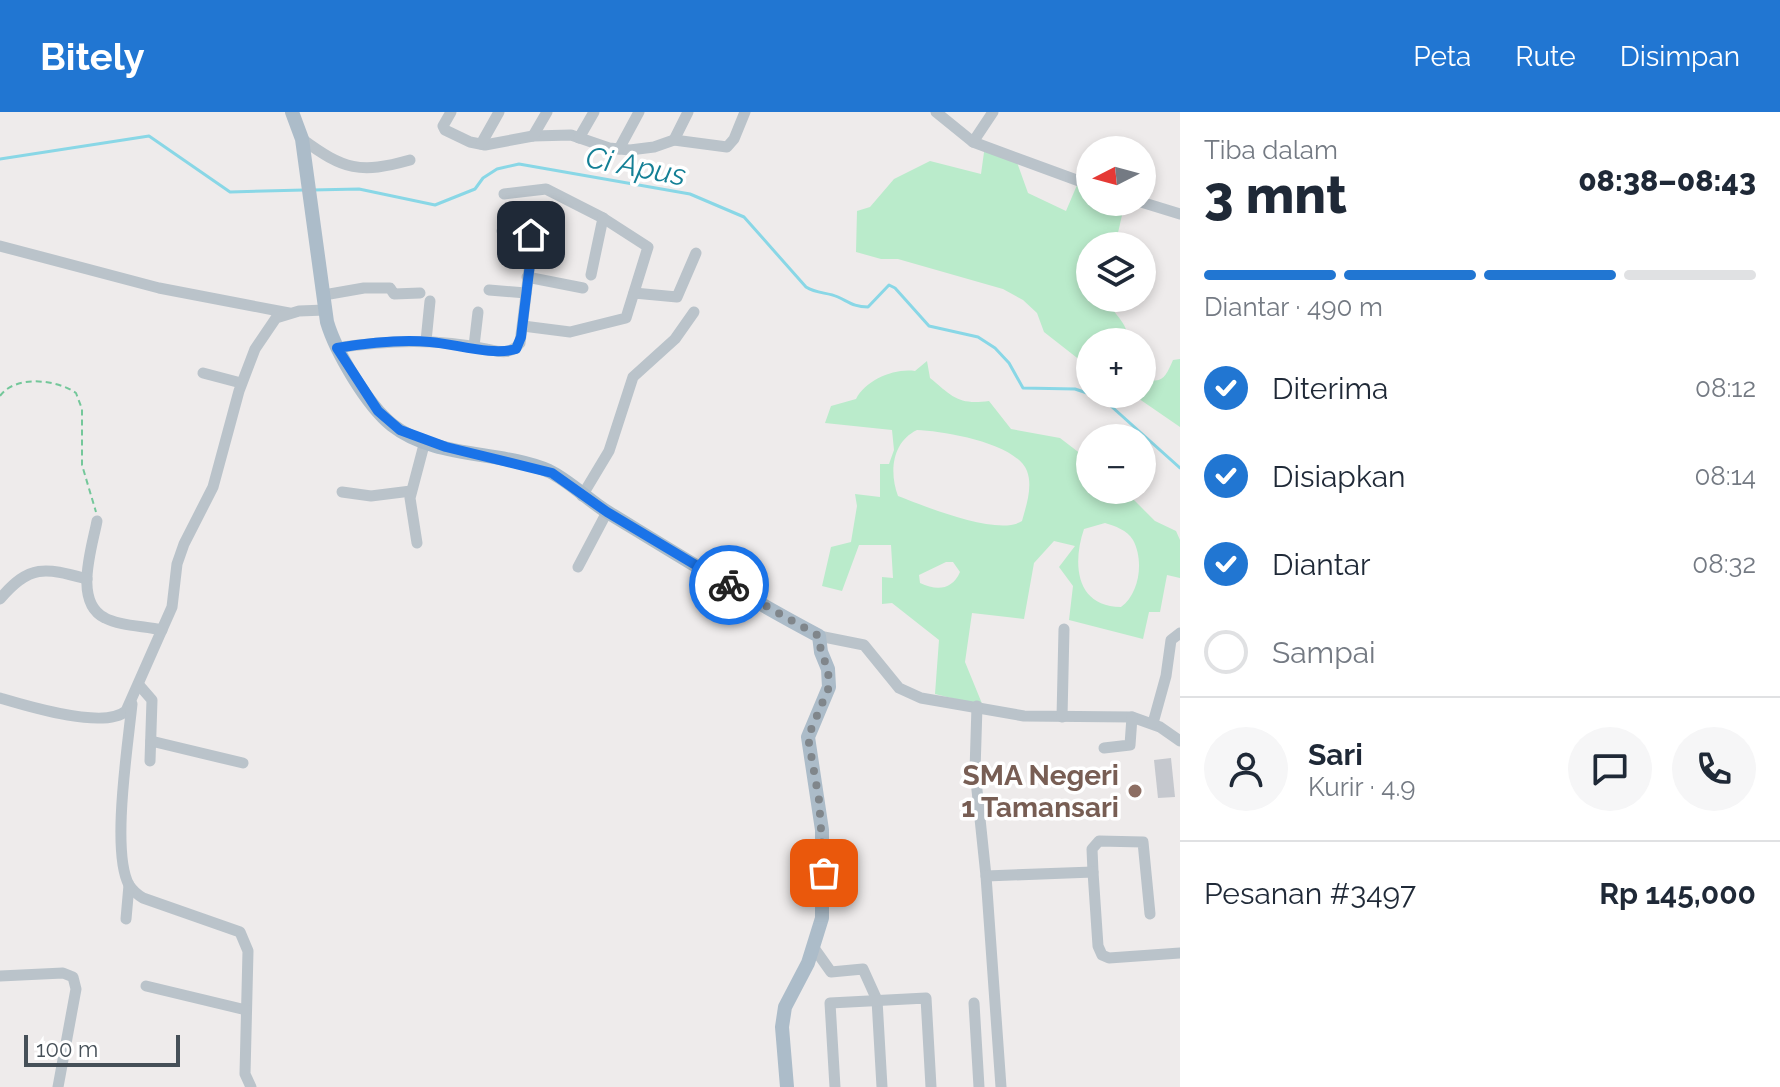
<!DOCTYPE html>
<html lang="id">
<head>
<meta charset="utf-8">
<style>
	:root { --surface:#fff; --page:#f6f6f7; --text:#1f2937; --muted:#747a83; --line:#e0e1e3; --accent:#2176d2 }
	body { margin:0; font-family:Raleway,sans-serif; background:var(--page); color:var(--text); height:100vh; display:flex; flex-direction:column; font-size:30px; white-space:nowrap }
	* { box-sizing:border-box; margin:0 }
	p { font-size:26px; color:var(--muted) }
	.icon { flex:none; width:44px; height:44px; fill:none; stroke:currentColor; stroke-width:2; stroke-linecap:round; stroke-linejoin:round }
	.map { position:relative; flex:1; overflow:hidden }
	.panel { display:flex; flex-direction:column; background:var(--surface); width:600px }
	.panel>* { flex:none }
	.needle { width:52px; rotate:264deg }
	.tools { position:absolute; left:1076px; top:24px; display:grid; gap:16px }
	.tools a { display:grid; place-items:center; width:80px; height:80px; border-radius:50%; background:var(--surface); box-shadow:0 4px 12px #0003; font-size:40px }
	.scale { position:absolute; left:24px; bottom:20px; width:156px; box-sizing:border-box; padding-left:8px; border:4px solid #454f57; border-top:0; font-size:22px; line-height:28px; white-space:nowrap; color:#454f57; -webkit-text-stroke:6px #fff; paint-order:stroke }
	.pin { position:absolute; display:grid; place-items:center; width:68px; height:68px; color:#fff; margin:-34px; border-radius:16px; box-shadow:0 4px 12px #0006 }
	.courier { position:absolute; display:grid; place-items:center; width:80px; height:80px; margin:-40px; border:6px solid #1a73e8; border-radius:50%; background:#fff; color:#222; box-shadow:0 2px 10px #0007 }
	.summary em { font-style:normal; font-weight:800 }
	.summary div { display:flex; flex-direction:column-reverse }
	.summary { display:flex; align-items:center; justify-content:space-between; height:136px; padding:0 24px }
	h1 { font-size:52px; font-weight:800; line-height:60px }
	.bar { display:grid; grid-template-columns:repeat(4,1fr); gap:12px 8px; align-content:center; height:96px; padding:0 24px }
	.bar i { height:10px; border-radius:6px; background:var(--line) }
	.bar .current { background:var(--accent) }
	.bar p { grid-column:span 4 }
	.line { display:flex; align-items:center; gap:20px; padding:0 24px; border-top:2px solid var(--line) }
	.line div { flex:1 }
	.round { display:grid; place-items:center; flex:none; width:84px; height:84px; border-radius:42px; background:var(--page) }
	ol { padding:0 24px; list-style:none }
	li { display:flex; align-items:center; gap:24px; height:88px }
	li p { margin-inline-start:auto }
	li .icon { padding:8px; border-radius:50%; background:var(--accent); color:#fff; stroke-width:4 }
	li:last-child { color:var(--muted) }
	li i { width:44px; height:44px; border:4px solid var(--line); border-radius:50% }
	header { display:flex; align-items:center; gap:48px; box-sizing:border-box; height:112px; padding:0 40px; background:var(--accent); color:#fff }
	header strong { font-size:38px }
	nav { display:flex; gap:44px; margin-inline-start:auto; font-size:28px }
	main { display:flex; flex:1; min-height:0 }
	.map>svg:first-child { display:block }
	.green { fill:#baebcb; fill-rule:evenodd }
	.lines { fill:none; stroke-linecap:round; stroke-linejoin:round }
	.stream { stroke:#89d7e6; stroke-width:3 }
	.building { fill:#c5c8ce }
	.path { stroke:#74c79a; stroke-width:2; stroke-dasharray:6 4; stroke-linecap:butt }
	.minor { stroke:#bac3ca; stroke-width:11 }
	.major { stroke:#acbcc9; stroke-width:14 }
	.done { stroke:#80868b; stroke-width:8; stroke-dasharray:0 14.4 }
	.route { stroke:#1a73e8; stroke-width:10 }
	.education-dot { fill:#8d6e63; stroke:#fff; stroke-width:3 }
	.labels { text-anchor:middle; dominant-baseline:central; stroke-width:7; stroke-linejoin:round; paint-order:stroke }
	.education-label { font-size:28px; font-weight:bold; fill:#785e54; stroke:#fff; text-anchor:end }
	.water-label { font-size:30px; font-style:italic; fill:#137f95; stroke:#fff }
</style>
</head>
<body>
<header>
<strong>Bitely</strong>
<nav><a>Peta</a><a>Rute</a><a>Disimpan</a></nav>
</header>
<main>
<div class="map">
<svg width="1180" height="975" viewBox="0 0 1180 975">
	<rect width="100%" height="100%" fill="#eeebeb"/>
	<!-- green -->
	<g class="green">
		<path d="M985,33L1014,42L1028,81L1066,99L1080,66L1090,70V90H1125L1115,134H1090V186H1106C1113,203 1129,210 1128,230H1090V256L1044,220L1037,201L1023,188L1003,177L898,147H881L856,140L857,99L870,95L894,67L930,49L981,62Z"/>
		<path d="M1180,247V315L1132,282H1142V264C1162,275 1166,264 1173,248Z"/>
		<path d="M927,249L930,266C953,285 958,293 989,289L1011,317L1060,326L1090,349V378H1124L1155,409L1176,419L1180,428V466L1167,463L1160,500H1149L1143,527L1069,508L1073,474L1059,455L1075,434L1054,429L1034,451L1024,507L972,501L965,550L983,594L935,582L939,528L892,491L882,492V465L893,466L891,433H859L842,479L822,474L831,435L851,430L857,394L855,382L880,385V352H889L894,338L892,318L825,311L831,294L856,287C866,268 894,256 915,259ZM917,318C944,319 1016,331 1027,359C1033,375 1026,394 1022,409C999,425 924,394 898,384C889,360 892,330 917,318ZM1105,411C1115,414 1127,418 1133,428C1144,448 1140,481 1121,495C1076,495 1072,452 1084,417ZM946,450H953L960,460C952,478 937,479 920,471L919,463Z"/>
	</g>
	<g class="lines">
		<!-- stream -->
		<g class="stream">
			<polyline points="0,47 149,24 230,80 304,78"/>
			<path d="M312,78L359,77L435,93L475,77L483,66L497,57L519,52L690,82L744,105L806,175C817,182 827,180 838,185C849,190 854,195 868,195L889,173L895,176L929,214L978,225L995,236L1009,251L1023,276L1075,277L1102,286L1180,356"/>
		</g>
	</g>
	<!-- building -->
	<polygon class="building" points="1171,646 1175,685 1158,686 1154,648"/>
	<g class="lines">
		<!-- path -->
		<path class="path" d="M0,284C15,263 56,267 76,281L82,297V353L96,400"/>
		<!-- minor -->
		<g class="minor">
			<polyline points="451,0 443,14 445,18 470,30 485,33 533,24 571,23 609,36 630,38 654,35 674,28 727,35 734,27 745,0"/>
			<polyline points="936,0 973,30 1090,73"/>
			<polyline points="533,24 547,0"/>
			<polyline points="579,26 594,0"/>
			<path d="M302,27C344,58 360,62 410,48"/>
			<polyline points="674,28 688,0"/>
			<polyline points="973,30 993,0"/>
			<polyline points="481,32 499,0"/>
			<polyline points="619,37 639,0"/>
			<polyline points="504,82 546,77 603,106 591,163"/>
			<polyline points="1141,90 1180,102"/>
			<polyline points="0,134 159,176 289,201"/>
			<polyline points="527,165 583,176"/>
			<polyline points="489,178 526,181"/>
			<polyline points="634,181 677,185 696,141"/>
			<polyline points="324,183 364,176 390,176 394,182 420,181"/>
			<polyline points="523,214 570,220 626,206 648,135 603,106"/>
			<polyline points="426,229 430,189"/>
			<polyline points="474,234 478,200"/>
			<path d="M337,236C386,228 437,226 487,237C500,240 511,243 520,231L533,127L526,122L502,119"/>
			<polyline points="203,261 241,271"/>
			<polyline points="342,380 371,384 411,379"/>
			<polyline points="582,384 609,339 633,265 675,227 694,200"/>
			<path d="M97,409C92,436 73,490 105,506C120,514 144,514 162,518"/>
			<polyline points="417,431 410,386 425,329"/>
			<polyline points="578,455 607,400"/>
			<path d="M0,487C30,451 46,456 87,467"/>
			<polyline points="819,524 864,533 899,576 921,586 1024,604 1132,605 1160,615 1180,629"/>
			<polyline points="139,573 152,588 150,649"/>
			<path d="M0,586C27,594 104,618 126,599L172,495L177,452L184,432L213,375L239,279L255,237L276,206L299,199L325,198"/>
			<path d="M132,592C128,633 111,740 129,773C133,779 138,783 143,786L240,820L248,839L245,962L251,975"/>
			<polyline points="977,594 975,659 986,764 1001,975"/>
			<polyline points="1062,605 1064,517"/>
			<polyline points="1153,611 1166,564 1171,528 1180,521"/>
			<polyline points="151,629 243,651"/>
			<polyline points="1104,636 1130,633 1132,605"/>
			<polyline points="1093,760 1092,737 1099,729 1143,730 1150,802"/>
			<polyline points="986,764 1093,760 1098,834 1102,843 1109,846 1180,841"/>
			<polyline points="126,807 129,773"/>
			<polyline points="814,836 831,860 863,857 877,888 882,975"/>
			<polyline points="0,864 63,861 73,865 76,877 58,975"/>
			<polyline points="146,874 246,898"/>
			<polyline points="974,891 979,975"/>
			<polyline points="835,975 830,891 926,886 931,975"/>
		</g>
		<!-- major -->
		<path class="major" d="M292,0L302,27L327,210C336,240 367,293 392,313C435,347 500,338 549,359C570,369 589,389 609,401C678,443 747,486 819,524L821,540L828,557L829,575L808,625L822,718V806L808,851L785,895L782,915L787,975"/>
	</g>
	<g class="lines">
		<!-- done -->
		<polyline class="done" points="729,473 819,524 821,540 828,557 829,575 808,625 819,688 824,761"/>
		<!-- route -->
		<path class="route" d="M531,123L533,127L521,225L516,237C492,244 456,232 430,230C399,227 367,231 337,236L378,299L400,318L446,335L552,361L607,400L729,473"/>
	</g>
	<!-- markers -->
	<circle class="education-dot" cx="1135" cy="679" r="8"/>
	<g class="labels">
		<!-- education labels -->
		<g class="education-label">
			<text x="1119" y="663">SMA Negeri<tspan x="1119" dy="32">1 Tamansari</tspan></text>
		</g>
		<!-- water labels -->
		<g class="water-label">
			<text transform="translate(636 54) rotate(11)">Ci Apus</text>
		</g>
	</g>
</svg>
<div class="tools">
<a><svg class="needle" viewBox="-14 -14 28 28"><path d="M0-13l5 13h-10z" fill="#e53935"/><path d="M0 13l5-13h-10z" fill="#747a83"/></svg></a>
<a><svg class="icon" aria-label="layers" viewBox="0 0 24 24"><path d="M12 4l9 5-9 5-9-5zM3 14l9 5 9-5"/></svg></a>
<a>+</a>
<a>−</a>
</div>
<div class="scale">100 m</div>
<div class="pin" style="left:824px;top:761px;background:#ea580c"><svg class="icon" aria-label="bag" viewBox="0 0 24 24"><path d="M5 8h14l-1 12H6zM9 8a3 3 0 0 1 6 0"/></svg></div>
<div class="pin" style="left:531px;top:123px;background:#1f2937"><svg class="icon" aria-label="home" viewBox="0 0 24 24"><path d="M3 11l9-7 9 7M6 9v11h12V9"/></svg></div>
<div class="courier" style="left:729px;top:473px"><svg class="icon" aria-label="bike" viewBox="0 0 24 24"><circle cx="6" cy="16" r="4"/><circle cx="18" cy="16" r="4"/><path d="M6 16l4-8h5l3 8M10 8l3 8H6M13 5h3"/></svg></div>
</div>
<section class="panel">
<div class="summary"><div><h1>3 mnt</h1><p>Tiba dalam</p></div><em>08:38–08:43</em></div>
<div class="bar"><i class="current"></i><i class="current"></i><i class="current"></i><i></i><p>Diantar · 490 m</p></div>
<ol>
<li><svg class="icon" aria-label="check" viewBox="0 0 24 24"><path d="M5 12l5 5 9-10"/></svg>Diterima<p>08:12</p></li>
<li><svg class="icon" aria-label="check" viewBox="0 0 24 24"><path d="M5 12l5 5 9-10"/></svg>Disiapkan<p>08:14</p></li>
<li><svg class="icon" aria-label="check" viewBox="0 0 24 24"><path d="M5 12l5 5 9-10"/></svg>Diantar<p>08:32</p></li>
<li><i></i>Sampai</li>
</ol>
<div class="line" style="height:144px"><a class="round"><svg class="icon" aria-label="person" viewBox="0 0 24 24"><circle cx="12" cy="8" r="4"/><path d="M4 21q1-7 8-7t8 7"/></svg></a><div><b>Sari</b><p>Kurir · 4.9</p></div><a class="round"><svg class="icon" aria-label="chat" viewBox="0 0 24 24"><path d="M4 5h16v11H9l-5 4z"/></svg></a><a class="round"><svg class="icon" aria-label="phone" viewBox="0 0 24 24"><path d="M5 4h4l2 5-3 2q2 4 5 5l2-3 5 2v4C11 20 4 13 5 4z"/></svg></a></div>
<div class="line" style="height:104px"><div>Pesanan #3497</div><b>Rp 145,000</b></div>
</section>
</main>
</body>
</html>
